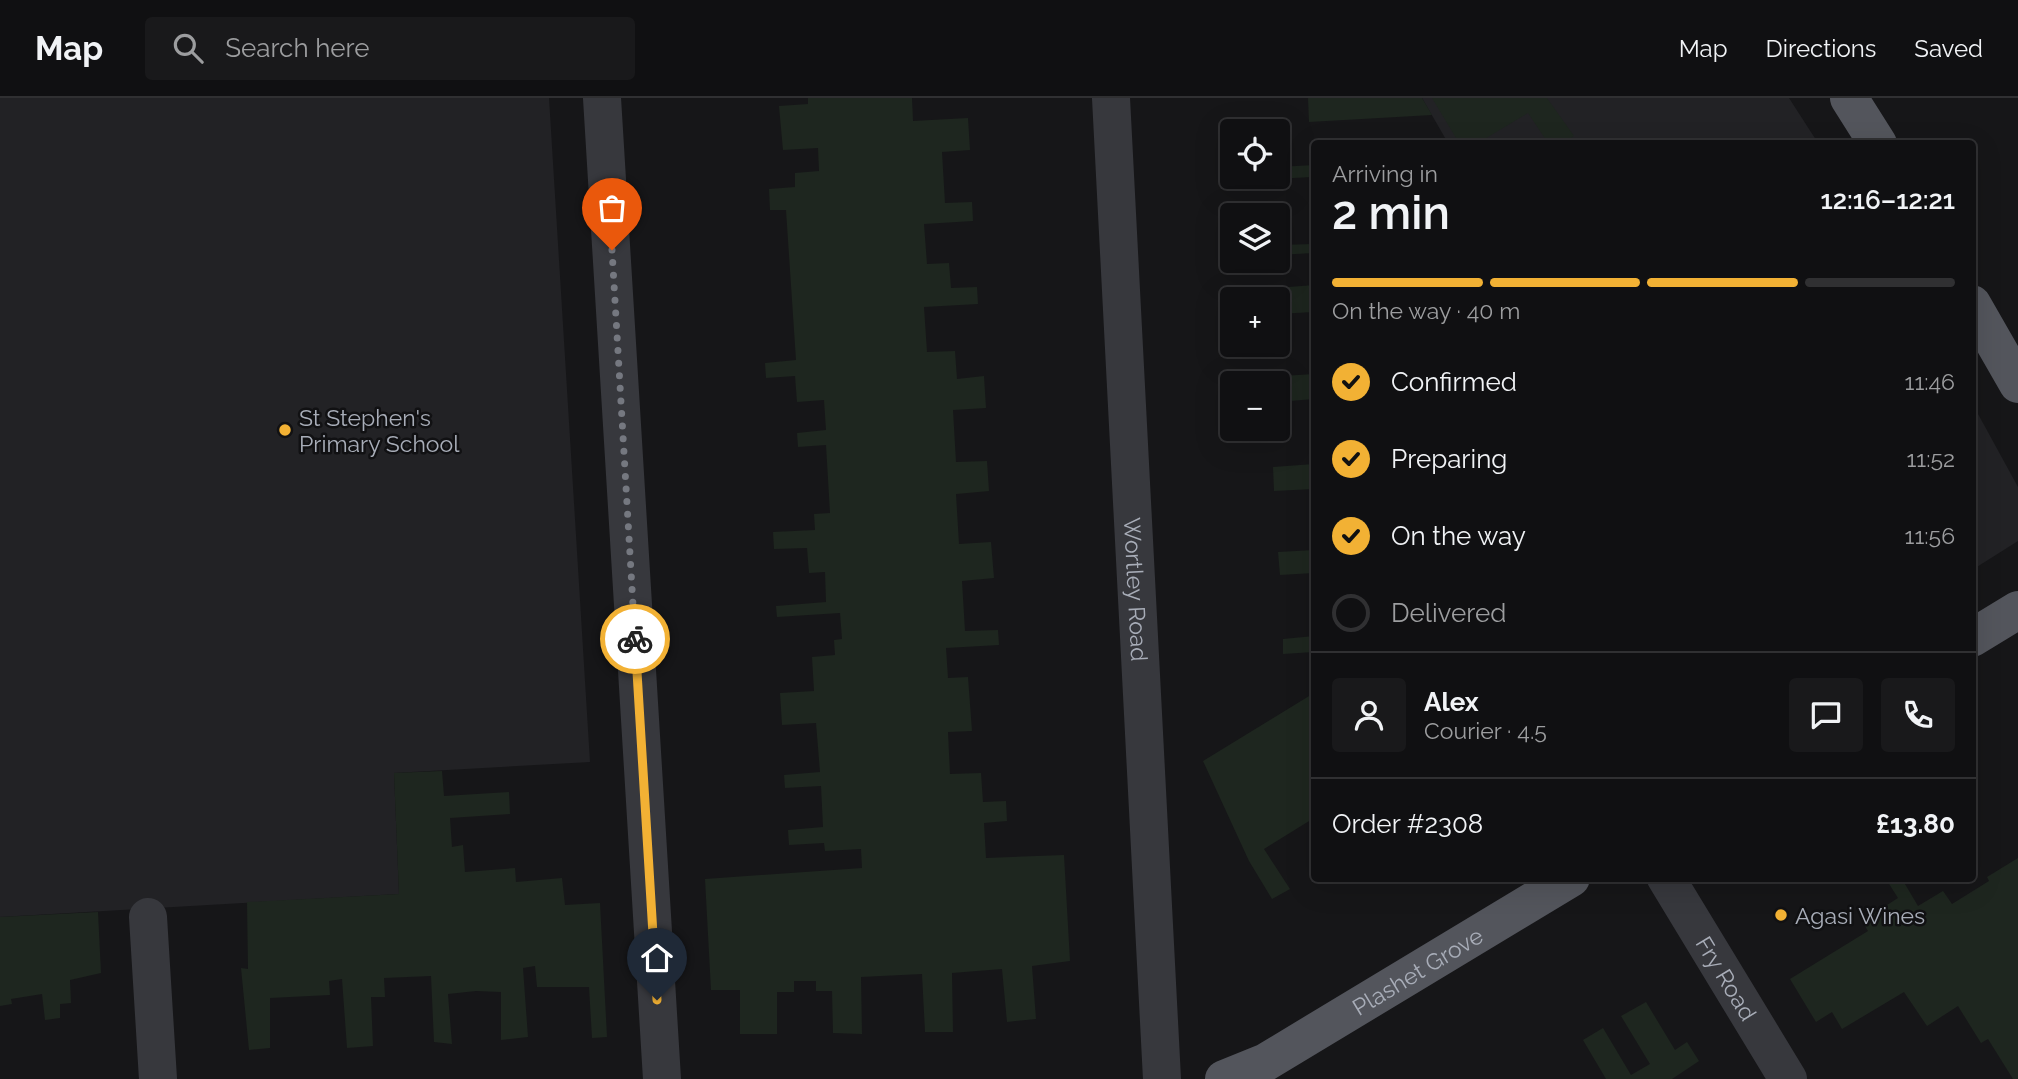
<!DOCTYPE html>
<html lang="en">
<head>
<meta charset="utf-8">
<style>
	:root { --surface:#101012; --page:#19191b; --text:#f1f3f6; --muted:#9c9d9f; --line:#303032; --accent:#f2b134 }
	body { margin:0; font-family:Raleway,sans-serif; background:var(--page); color:var(--text); height:100vh; display:flex; flex-direction:column; font-size:26px; white-space:nowrap }
	* { box-sizing:border-box; margin:0 }
	p { font-size:23px; color:var(--muted) }
	.icon { flex:none; width:38px; height:38px; fill:none; stroke:currentColor; stroke-width:2; stroke-linecap:round; stroke-linejoin:round }
	.map { position:relative; flex:1; overflow:hidden }
	.details { position:absolute; left:1311px; top:42px; width:665px; height:742px; display:flex; flex-direction:column; background:var(--surface); border-radius:7px; box-shadow:0 7px 28px #0002,0 0 0 2px var(--line) }
	.details>* { flex:none }
	.tools { position:absolute; left:1220px; top:21px; display:grid; gap:14px }
	.tools a { display:grid; place-items:center; width:70px; height:70px; border-radius:7px; background:var(--surface); box-shadow:0 7px 28px #0002,0 0 0 2px var(--line); font-size:35px }
	.pin { position:absolute; display:grid; place-items:center; width:60px; height:60px; color:#fff; margin:-72px -30px; border-radius:50% 50% 50% 0; rotate:-45deg; box-shadow:0 0 7px #0007 }
	.pin .icon { rotate:45deg }
	.courier { position:absolute; display:grid; place-items:center; width:70px; height:70px; margin:-35px; border:5px solid #f2b134; border-radius:50%; background:#fff; color:#222; box-shadow:0 2px 9px #0007 }
	.summary em { font-style:normal; font-weight:600 }
	.summary div { display:flex; flex-direction:column-reverse }
	.summary { display:flex; align-items:center; justify-content:space-between; height:119px; padding:0 21px }
	h1 { font-size:46px; font-weight:600; line-height:52px }
	.bar { display:grid; grid-template-columns:repeat(4,1fr); gap:10px 7px; align-content:center; height:84px; padding:0 21px }
	.bar i { height:9px; border-radius:5px; background:var(--line) }
	.bar .on { background:var(--accent) }
	.bar p { grid-column:span 4 }
	.line { display:flex; align-items:center; gap:18px; padding:0 21px; border-top:2px solid var(--line) }
	.line div { flex:1 }
	.round { display:grid; place-items:center; flex:none; width:74px; height:74px; border-radius:7px; background:var(--page) }
	ol { padding:0 21px; list-style:none }
	li { display:flex; align-items:center; gap:21px; height:77px }
	li p { margin-inline-start:auto }
	li .icon { padding:7px; border-radius:50%; background:var(--accent); color:#111; stroke-width:4 }
	li:last-child { color:var(--muted) }
	li i { width:38px; height:38px; border:4px solid var(--line); border-radius:50% }
	header { display:flex; align-items:center; gap:42px; box-sizing:border-box; height:98px; padding:0 35px; background:var(--surface); border-bottom:2px solid var(--line) }
	header strong { font-size:33px }
	nav { display:flex; gap:38px; margin-inline-start:auto; font-size:24px }
	.search { width:490px; height:63px; background:var(--page); display:flex; align-items:center; gap:18px; box-sizing:border-box; padding:0 24px; border-radius:7px; color:var(--muted); font-size:26px }
	.map>svg:first-child { display:block }
	.built { fill:#222225 }
	.green { fill:#1e261f }
	.lines { fill:none; stroke-linecap:round; stroke-linejoin:round }
	.minor { stroke:#37383d; stroke-width:38 }
	.major { stroke:#53555c; stroke-width:38 }
	.done { stroke:#757880; stroke-width:7; stroke-dasharray:0 12.6 }
	.route { stroke:#f2b134; stroke-width:9 }
	.poi-dot { fill:#f2b134; stroke:#111113; stroke-width:2.5 }
	.labels { text-anchor:middle; dominant-baseline:central; stroke-width:5; stroke-linejoin:round; paint-order:stroke }
	.poi-label { font-size:23px; fill:#a8adb8; stroke:#111113; text-anchor:start }
	.street-label { font-size:23px; fill:#a8adb8; stroke:#111113 }
</style>
</head>
<body>
<header>
<strong>Map</strong>
<div class="search"><svg class="icon" aria-label="search" viewBox="0 0 24 24"><circle cx="10" cy="10" r="6"/><path d="M15 15l6 6"/></svg>Search here</div>
<nav><a>Map</a><a>Directions</a><a>Saved</a></nav>
</header>
<div class="map">
<svg width="2018" height="981" viewBox="0 0 2018 981">
	<rect width="100%" height="100%" fill="#161618"/>
	<!-- built -->
	<g class="built">
		<polygon points="0,0 549,0 590,664 394,675 399,796 0,819"/>
		<polygon points="1422,0 1789,0 1818,45 1448,45"/>
		<polygon points="1972,305 2018,389 2018,443 1972,472"/>
	</g>
	<!-- green -->
	<g class="green">
		<polygon points="808,0 912,0 913,23 968,20 970,52 942,54 945,105 972,104 973,123 924,126 927,166 949,165 951,190 977,189 978,206 924,209 927,254 955,253 957,281 984,278 986,310 953,312 956,364 987,363 989,393 956,396 959,446 991,444 994,480 962,483 965,533 998,532 999,547 946,550 948,580 968,579 972,633 948,634 950,676 981,675 983,704 1006,703 1007,723 984,725 986,760 1064,757 1070,863 1032,868 1036,921 1007,924 1002,871 952,875 953,934 925,934 922,876 861,879 862,936 833,935 832,893 816,893 816,883 794,883 794,894 777,894 777,936 740,936 740,892 711,892 705,781 862,770 861,751 825,753 824,745 789,747 788,732 823,729 821,688 785,690 784,677 820,674 816,625 782,627 780,595 814,593 812,559 835,557 834,542 842,541 840,515 777,519 776,508 826,504 825,474 809,475 807,450 774,451 773,434 815,432 814,416 830,415 826,347 798,349 797,335 826,332 824,302 797,304 795,278 766,280 765,265 796,262 786,112 770,112 769,91 795,89 795,75 819,73 818,50 783,52 779,8 808,6"/>
		<polygon points="1308,0 1422,0 1432,17 1309,24"/>
		<polygon points="1432,0 1547,0 1574,38 1564,45 1548,45 1528,15 1478,45 1459,45"/>
		<polygon points="1314,67 1314,101 1312,79 1256,82 1256,79 1278,79 1278,69"/>
		<polygon points="1314,146 1314,155 1278,157 1278,147"/>
		<polygon points="1314,187 1314,214 1278,216 1278,201 1264,201 1264,191"/>
		<polygon points="1314,276 1314,301 1278,304 1278,285 1269,285 1268,279"/>
		<polygon points="1314,366 1314,391 1274,393 1273,369"/>
		<polygon points="1314,452 1314,475 1280,477 1278,454"/>
		<polygon points="1314,538 1314,554 1283,556 1283,541"/>
		<polygon points="1314,595 1314,678 1309,682 1314,690 1314,720 1264,751 1290,791 1272,801 1249,763 1203,663"/>
		<polygon points="442,673 444,698 509,694 510,716 450,720 452,749 463,747 465,774 515,770 516,784 562,780 565,807 600,805 607,939 592,940 589,889 537,889 535,868 523,870 528,939 501,942 501,894 476,893 448,896 452,946 434,944 431,878 384,880 385,899 371,899 373,948 347,950 342,881 329,883 330,897 270,900 270,950 249,952 241,870 248,871 247,804 399,796 394,675"/>
		<polygon points="2018,760 2018,981 2013,981 1988,941 1981,945 1958,908 1927,928 1904,894 1842,931 1832,914 1816,924 1790,881 1868,833 1862,823 1898,800 1886,781 1902,781 1918,808 1943,793 1952,806 1989,783 1987,779"/>
		<polygon points="98,814 101,875 70,882 71,905 60,906 60,920 45,922 42,896 11,901 12,906 0,908 0,819"/>
		<polygon points="1646,904 1675,952 1687,944 1699,963 1672,981 1606,981 1583,942 1603,930 1631,977 1650,966 1621,918"/>
	</g>
	<g class="lines">
		<!-- minor -->
		<g class="minor">
			<polyline points="602,0 662,981"/>
			<path id="s1" d="M1111,0L1162,981"/>
			<path id="s2" d="M1666,780L1788,981"/>
			<polyline points="148,819 158,981"/>
		</g>
		<!-- major -->
		<g class="major">
			<polyline points="1849,0 1878,46"/>
			<polyline points="1972,206 2018,286"/>
			<polyline points="1972,540 2018,512"/>
			<path id="s3" d="M1224,981L1266,964L1571,780"/>
		</g>
	</g>
	<g class="lines">
		<!-- done -->
		<polyline class="done" points="612,152 635,541"/>
		<!-- route -->
		<polyline class="route" points="635,541 657,902"/>
	</g>
	<!-- markers -->
	<g class="poi-dot">
		<circle cx="285" cy="332" r="7"/>
		<circle cx="1781" cy="817" r="7"/>
	</g>
	<g class="labels">
		<!-- poi labels -->
		<g class="poi-label">
			<text x="299" y="319">St Stephen's<tspan x="299" dy="26">Primary School</tspan></text>
			<text x="1795" y="817">Agasi Wines</text>
		</g>
		<!-- street labels -->
		<g class="street-label">
			<text stroke="none"><textPath href="#s1" startOffset="492">Wortley Road</textPath></text>
			<text stroke="none"><textPath href="#s3" startOffset="222">Plashet Grove</textPath></text>
			<text stroke="none"><textPath href="#s2" startOffset="117">Fry Road</textPath></text>
		</g>
	</g>
</svg>
<div class="tools">
<a><svg class="icon" aria-label="locate" viewBox="0 0 24 24"><circle cx="12" cy="12" r="6"/><path d="M12 2v4M12 18v4M2 12h4M18 12h4"/></svg></a>
<a><svg class="icon" aria-label="layers" viewBox="0 0 24 24"><path d="M12 4l9 5-9 5-9-5zM3 14l9 5 9-5"/></svg></a>
<a>+</a>
<a>−</a>
</div>
<div class="pin" style="left:612px;top:152px;background:#ea580c"><svg class="icon" aria-label="bag" viewBox="0 0 24 24"><path d="M5 8h14l-1 12H6zM9 8a3 3 0 0 1 6 0"/></svg></div>
<div class="pin" style="left:657px;top:902px;background:#1f2937"><svg class="icon" aria-label="home" viewBox="0 0 24 24"><path d="M3 11l9-7 9 7M6 9v11h12V9"/></svg></div>
<div class="courier" style="left:635px;top:541px"><svg class="icon" aria-label="bike" viewBox="0 0 24 24"><circle cx="6" cy="16" r="4"/><circle cx="18" cy="16" r="4"/><path d="M6 16l4-8h5l3 8M10 8l3 8H6M13 5h3"/></svg></div>
<section class="details">
<div class="summary"><div><h1>2 min</h1><p>Arriving in</p></div><em>12:16–12:21</em></div>
<div class="bar"><i class="on"></i><i class="on"></i><i class="on"></i><i></i><p>On the way · 40 m</p></div>
<ol>
<li><svg class="icon" aria-label="check" viewBox="0 0 24 24"><path d="M5 12l5 5 9-10"/></svg>Confirmed<p>11:46</p></li>
<li><svg class="icon" aria-label="check" viewBox="0 0 24 24"><path d="M5 12l5 5 9-10"/></svg>Preparing<p>11:52</p></li>
<li><svg class="icon" aria-label="check" viewBox="0 0 24 24"><path d="M5 12l5 5 9-10"/></svg>On the way<p>11:56</p></li>
<li><i></i>Delivered</li>
</ol>
<div class="line" style="height:126px"><a class="round"><svg class="icon" aria-label="person" viewBox="0 0 24 24"><circle cx="12" cy="8" r="4"/><path d="M4 21q1-7 8-7t8 7"/></svg></a><div><b>Alex</b><p>Courier · 4.5</p></div><a class="round"><svg class="icon" aria-label="chat" viewBox="0 0 24 24"><path d="M4 5h16v11H9l-5 4z"/></svg></a><a class="round"><svg class="icon" aria-label="phone" viewBox="0 0 24 24"><path d="M5 4h4l2 5-3 2q2 4 5 5l2-3 5 2v4C11 20 4 13 5 4z"/></svg></a></div>
<div class="line" style="height:91px"><div>Order #2308</div><b>£13.80</b></div>
</section>
</div>
</body>
</html>
